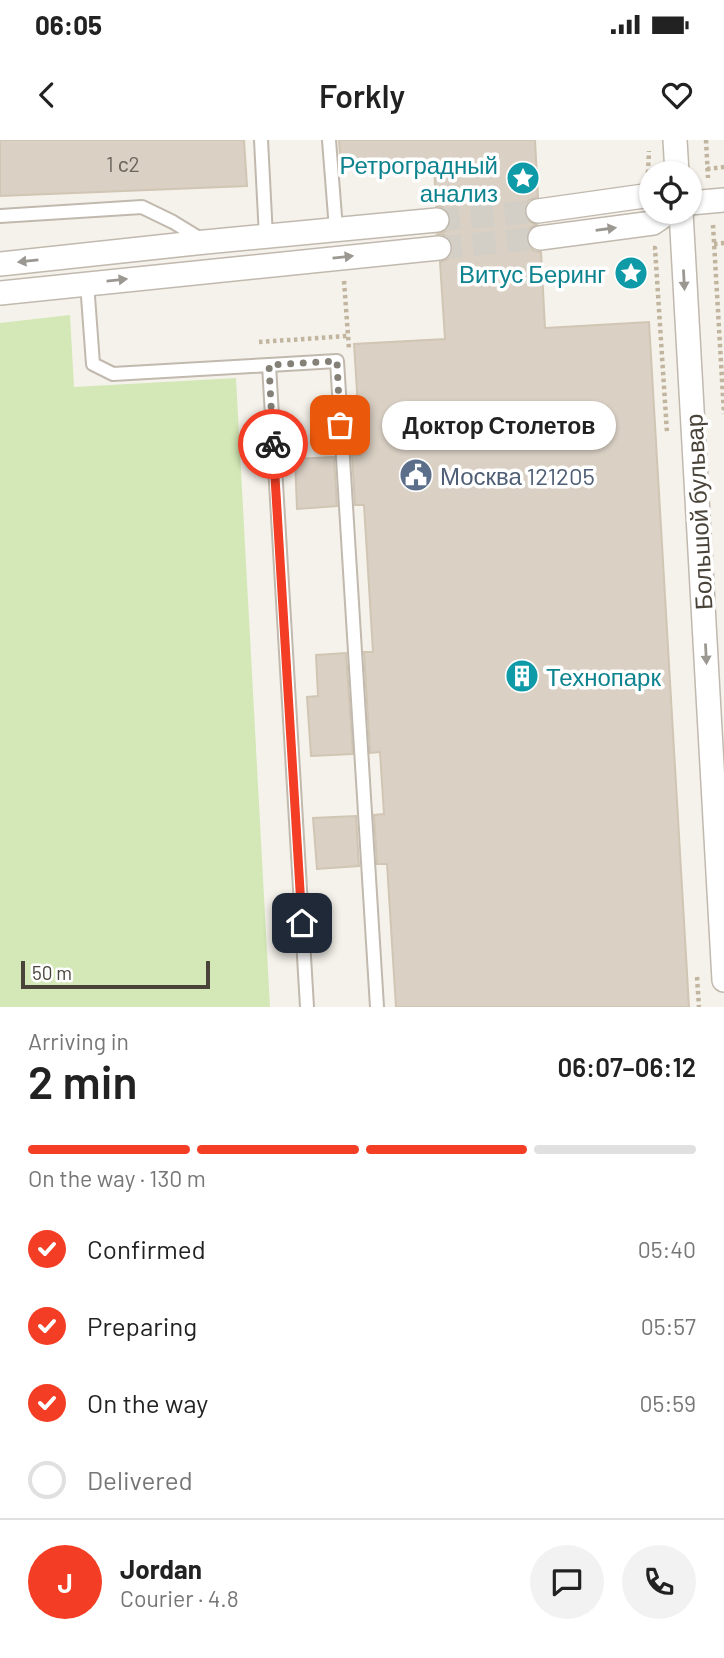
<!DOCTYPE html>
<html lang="en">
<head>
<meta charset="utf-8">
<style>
	:root { --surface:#fff; --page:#f2f2f2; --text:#222; --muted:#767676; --line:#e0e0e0; --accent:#f33d24 }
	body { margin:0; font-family:Barlow,sans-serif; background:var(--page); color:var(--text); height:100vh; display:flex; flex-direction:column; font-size:26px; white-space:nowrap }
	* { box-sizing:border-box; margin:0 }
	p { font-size:23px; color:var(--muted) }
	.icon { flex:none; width:38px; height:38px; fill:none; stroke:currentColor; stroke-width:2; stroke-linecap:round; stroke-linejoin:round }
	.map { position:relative; height:867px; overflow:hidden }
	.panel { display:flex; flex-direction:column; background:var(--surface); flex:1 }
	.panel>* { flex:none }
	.tools { position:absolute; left:639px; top:21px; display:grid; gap:14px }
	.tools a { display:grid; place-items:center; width:63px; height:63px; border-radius:50%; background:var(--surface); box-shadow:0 2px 5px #0004; font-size:35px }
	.scale { position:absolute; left:21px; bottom:18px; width:189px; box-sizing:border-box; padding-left:7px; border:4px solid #494339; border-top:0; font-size:19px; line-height:24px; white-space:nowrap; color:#494339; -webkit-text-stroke:5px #fff; paint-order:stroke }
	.pin { position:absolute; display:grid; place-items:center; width:60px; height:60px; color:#fff; margin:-30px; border-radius:14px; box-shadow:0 4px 10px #0006 }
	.courier { position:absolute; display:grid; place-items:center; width:70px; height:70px; margin:-35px; border:5px solid #f33d24; border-radius:50%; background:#fff; color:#222; box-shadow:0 2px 9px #0007 }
	.bubble { position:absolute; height:49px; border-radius:24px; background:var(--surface); box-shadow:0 2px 5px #0004; font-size:23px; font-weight:600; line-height:49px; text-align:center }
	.headline em { font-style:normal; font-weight:600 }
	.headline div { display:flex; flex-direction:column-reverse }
	.headline { display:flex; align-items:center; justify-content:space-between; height:119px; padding:0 28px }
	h1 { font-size:46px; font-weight:600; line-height:52px }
	.bar { display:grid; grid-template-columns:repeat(4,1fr); gap:10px 7px; align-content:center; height:84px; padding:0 28px }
	.bar i { height:9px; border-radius:5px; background:var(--line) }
	.bar .selected { background:var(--accent) }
	.bar p { grid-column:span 4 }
	.line { display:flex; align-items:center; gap:18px; padding:0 28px; border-top:2px solid var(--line) }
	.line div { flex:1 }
	.round { display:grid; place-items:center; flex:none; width:74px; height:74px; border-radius:37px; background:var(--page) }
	ol { padding:0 28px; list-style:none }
	li { display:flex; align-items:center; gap:21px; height:77px }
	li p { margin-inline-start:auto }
	li .icon { padding:7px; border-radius:50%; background:var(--accent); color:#fff; stroke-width:4 }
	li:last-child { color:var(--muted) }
	li i { width:38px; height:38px; border:4px solid var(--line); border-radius:50% }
	.status { display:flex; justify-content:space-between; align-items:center; height:49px; padding:0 35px; background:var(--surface); direction:ltr }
	.status svg { height:19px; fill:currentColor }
	header { display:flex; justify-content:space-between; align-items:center; height:91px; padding:0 28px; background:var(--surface); font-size:32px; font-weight:600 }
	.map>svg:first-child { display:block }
	.green { fill:#d3e8b6 }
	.building { fill:#dad0c4; stroke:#d1c5b4; stroke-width:2 }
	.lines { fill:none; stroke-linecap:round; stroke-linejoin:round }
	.minor-tunnel { stroke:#d3cfc7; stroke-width:23; stroke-dasharray:23 11; stroke-linecap:butt }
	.service-casing { stroke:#c1b9ae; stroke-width:16 }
	.minor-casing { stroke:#c1b9ae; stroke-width:26 }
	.path { stroke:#c2b59f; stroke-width:4.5; stroke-dasharray:3.5 3.5; stroke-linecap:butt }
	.service { stroke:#fff; stroke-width:12 }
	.minor { stroke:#fff; stroke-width:23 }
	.oneway { fill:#9b9892 }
	.done { stroke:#858077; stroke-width:7; stroke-dasharray:0 12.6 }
	.route { stroke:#f33d24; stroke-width:9 }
	.labels { text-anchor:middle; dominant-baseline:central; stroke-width:7; stroke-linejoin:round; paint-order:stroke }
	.number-label { font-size:21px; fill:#6d665c }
	.culture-label { font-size:24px; fill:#0d838f; stroke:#fff; text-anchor:end }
	.service-label { font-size:24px; fill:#4e5e75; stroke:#fff; text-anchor:start }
	.street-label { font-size:24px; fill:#494339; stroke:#fff }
</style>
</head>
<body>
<div class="status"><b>06:05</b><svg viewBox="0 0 49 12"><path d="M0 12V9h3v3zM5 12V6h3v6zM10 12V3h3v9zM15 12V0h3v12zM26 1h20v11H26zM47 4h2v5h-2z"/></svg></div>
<header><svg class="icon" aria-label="back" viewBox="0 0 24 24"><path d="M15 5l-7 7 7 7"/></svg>Forkly<svg class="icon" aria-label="heart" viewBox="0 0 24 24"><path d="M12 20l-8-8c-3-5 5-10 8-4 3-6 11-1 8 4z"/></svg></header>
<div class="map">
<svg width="724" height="867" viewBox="0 0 724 867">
	<rect width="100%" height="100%" fill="#f5f2eb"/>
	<!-- green -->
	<polygon class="green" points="70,175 74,247 236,238 270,867 0,867 0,183"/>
	<!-- building -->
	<g class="building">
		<polygon points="0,0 244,0 247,46 0,56"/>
		<polygon points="339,0 535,0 538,57 529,60 525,65 524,72 527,80 537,85 531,87 527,92 526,99 529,107 534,111 541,112 545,188 649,182 689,867 396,867 387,724 377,724 374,675 384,674 380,612 370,613 364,512 373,512 364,365 355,365 352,315 361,315 354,204 445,199 440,122 448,119 452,113 453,107 450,99 444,95 438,94 446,91 450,85 451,79 448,71 442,67 436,66 434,26 341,30"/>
		<polygon points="334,317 337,366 297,369 295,319"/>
		<polygon points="346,513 353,614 311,616 307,557 318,556 316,515"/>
		<polygon points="356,676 359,726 317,729 313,678"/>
	</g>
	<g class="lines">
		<!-- minor-tunnel -->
		<g class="minor-tunnel">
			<polyline points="437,80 538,71"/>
			<polyline points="439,108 540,98"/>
		</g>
		<defs>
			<g id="service">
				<polyline points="261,0 266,97"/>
				<polyline points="329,0 336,89"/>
				<polyline points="0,76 142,67 173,82 204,101"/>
				<polyline points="87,143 93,224 113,234 269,225 307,867"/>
				<polyline points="269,225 337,221 377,867"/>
			</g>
			<g id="minor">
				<polyline points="675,0 677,33"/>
				<polyline points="690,63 724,60"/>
				<polyline points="538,71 651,55"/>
				<polyline points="681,72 724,840"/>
				<polyline points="540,98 653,83 669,72"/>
				<polyline points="0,124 205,102 437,80"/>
				<polyline points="0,153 439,108"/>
			</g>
		</defs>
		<!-- service casing -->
		<use href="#service" class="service-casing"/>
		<!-- minor casing -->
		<use href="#minor" class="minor-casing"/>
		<!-- path -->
		<g class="path">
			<polyline points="706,0 708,38"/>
			<polyline points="707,29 724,27"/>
			<polyline points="648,33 649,11"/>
			<polyline points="713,85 724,274"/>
			<polyline points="714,104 724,103"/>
			<polyline points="653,108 655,108 667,293"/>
			<polyline points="344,141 349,209"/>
			<polyline points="259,202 348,196"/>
			<polyline points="697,837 699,867"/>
		</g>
		<!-- service -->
		<use href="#service" class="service"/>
		<!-- minor -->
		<use href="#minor" class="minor"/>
	</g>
	<!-- one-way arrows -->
	<defs><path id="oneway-solid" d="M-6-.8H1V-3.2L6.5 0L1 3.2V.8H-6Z" transform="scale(1.75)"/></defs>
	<g class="oneway">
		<use href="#oneway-solid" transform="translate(606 89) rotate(-8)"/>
		<use href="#oneway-solid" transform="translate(343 117) rotate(-6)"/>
		<use href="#oneway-solid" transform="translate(28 121) rotate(174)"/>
		<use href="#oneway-solid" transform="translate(117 140) rotate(-6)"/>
		<use href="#oneway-solid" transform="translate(684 140) rotate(87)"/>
		<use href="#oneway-solid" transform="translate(706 514) rotate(87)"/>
	</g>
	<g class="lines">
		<!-- done -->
		<polyline class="done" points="273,304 269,225 337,221 340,285"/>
		<!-- route -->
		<polyline class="route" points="273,304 302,783"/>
	</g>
	<!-- icons -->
	<defs>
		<symbol id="sight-disc" viewBox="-11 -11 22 22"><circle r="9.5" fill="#0f9aa8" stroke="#fff"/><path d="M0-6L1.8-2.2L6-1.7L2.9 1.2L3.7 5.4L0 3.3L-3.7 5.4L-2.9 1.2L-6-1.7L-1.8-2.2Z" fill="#fff"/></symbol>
		<symbol id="civic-disc" viewBox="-11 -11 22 22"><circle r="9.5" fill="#5c6f8a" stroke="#fff"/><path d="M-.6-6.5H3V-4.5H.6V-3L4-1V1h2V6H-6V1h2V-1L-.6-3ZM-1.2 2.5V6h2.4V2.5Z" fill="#fff"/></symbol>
		<symbol id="building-disc" viewBox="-11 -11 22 22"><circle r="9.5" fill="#0f9aa8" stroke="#fff"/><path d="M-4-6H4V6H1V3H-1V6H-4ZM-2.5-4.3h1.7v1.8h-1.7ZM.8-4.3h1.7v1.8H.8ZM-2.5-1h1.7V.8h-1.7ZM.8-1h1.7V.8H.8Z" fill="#fff"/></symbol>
	</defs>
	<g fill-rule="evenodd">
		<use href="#sight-disc" x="504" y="19" width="38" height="38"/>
		<use href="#sight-disc" x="612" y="114" width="38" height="38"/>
		<use href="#civic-disc" x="397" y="316" width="38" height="38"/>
		<use href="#building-disc" x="503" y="517" width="38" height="38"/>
	</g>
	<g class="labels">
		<!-- number labels -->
		<g class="number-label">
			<text x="123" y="23">1 с2</text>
		</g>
		<!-- culture labels -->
		<g class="culture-label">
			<text x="498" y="24">Ретроградный<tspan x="498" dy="28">анализ</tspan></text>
			<text x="606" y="133">Витус Беринг</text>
			<text x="546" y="536" text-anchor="start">Технопарк</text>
		</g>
		<!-- service labels -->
		<g class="service-label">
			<text x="440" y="335">Москва 121205</text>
		</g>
		<!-- street labels -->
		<g class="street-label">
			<text transform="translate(698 372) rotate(-93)">Большой бульвар</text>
		</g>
	</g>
</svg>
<div class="tools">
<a><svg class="icon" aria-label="locate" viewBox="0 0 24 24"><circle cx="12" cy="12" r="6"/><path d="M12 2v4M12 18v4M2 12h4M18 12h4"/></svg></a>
</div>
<div class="scale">50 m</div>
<div class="pin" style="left:340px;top:285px;background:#ea580c"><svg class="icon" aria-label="bag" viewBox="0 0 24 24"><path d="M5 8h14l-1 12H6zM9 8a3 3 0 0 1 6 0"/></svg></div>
<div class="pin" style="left:302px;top:783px;background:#1f2937"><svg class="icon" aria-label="home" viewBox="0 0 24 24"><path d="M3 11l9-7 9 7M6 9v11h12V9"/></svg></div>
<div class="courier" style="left:273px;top:304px"><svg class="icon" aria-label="bike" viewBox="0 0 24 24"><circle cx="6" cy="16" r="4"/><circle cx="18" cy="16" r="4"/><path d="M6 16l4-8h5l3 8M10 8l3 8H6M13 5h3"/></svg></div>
<div class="bubble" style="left:382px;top:261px;width:234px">Доктор Столетов</div>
</div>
<section class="panel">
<div class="headline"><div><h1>2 min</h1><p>Arriving in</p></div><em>06:07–06:12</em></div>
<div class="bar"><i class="selected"></i><i class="selected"></i><i class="selected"></i><i></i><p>On the way · 130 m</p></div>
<ol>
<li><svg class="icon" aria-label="check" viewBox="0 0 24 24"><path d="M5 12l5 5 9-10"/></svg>Confirmed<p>05:40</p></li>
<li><svg class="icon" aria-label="check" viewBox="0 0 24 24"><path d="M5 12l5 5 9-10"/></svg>Preparing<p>05:57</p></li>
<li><svg class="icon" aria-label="check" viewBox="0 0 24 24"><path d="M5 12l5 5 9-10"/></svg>On the way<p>05:59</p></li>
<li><i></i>Delivered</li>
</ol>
<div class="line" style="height:126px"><b class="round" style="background:var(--accent);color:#fff">J</b><div><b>Jordan</b><p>Courier · 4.8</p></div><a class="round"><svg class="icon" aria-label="chat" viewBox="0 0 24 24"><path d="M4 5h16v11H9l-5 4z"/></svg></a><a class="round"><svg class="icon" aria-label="phone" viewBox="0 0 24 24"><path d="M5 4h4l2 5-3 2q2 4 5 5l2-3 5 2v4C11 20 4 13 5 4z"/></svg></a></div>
</section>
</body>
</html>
